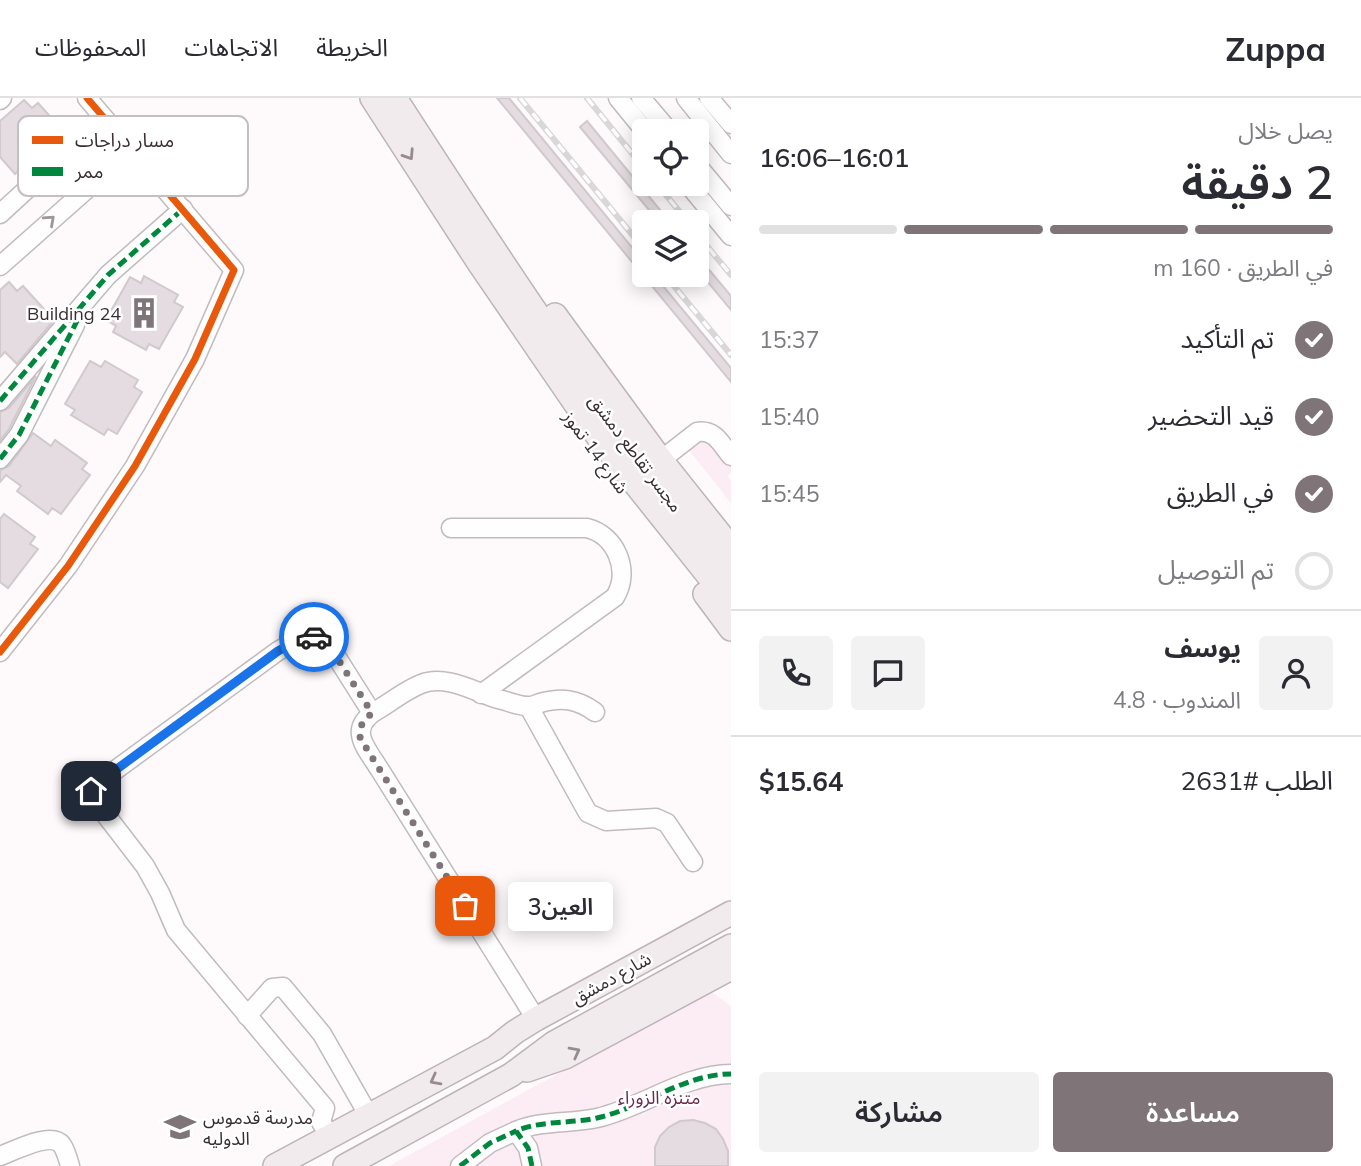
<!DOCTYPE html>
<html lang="ar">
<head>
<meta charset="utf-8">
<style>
	:root { --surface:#fff; --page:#f2f2f3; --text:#2b2b33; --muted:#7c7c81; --line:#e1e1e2; --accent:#7f7579 }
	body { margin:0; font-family:Mulish,"Noto Sans Arabic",sans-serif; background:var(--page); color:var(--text); direction:rtl; height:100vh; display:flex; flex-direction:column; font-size:26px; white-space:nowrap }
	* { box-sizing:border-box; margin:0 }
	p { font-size:23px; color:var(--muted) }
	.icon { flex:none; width:38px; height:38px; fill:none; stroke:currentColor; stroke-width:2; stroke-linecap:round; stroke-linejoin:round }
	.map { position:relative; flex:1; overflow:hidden; direction:ltr }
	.sheet { display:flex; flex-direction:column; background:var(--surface); width:630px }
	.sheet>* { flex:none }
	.buttons { position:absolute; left:632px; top:21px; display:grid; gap:14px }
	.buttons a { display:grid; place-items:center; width:77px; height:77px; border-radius:7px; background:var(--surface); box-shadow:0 4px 18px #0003; font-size:35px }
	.pin { position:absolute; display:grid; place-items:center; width:60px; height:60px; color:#fff; margin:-30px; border-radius:14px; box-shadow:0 4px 10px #0006 }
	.courier { position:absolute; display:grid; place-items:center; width:70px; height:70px; margin:-35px; border:5px solid #1a73e8; border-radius:50%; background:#fff; color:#222; box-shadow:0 2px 9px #0007 }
	.bubble { position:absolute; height:49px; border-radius:7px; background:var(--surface); box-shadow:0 4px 18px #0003; font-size:23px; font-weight:600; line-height:49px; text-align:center; direction:rtl }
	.headline em { font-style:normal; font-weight:600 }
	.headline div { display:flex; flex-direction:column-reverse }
	.headline { display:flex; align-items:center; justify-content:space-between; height:119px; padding:0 28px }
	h1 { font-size:46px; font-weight:600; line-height:52px }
	.bar { display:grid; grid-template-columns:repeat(4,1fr); gap:10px 7px; align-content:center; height:84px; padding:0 28px }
	.bar i { height:9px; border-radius:5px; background:var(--line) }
	.bar .selected { background:var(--accent) }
	.bar p { grid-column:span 4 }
	.line { display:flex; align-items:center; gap:18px; padding:0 28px; border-top:2px solid var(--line) }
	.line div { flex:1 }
	.round { display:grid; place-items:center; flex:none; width:74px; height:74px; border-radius:7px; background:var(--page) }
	ol { padding:0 28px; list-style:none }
	li { display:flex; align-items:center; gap:21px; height:77px }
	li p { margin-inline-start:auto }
	li .icon { padding:7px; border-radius:50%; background:var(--accent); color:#fff; stroke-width:4 }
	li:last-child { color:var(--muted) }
	li i { width:38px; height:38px; border:4px solid var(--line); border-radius:50% }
	.action { display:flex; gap:14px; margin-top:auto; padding:14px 28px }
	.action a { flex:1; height:80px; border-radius:7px; background:var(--accent); color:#fff; font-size:28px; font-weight:600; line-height:80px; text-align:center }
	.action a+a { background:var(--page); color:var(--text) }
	header { display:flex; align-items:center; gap:42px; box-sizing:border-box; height:98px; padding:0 35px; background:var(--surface); border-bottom:2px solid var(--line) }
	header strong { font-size:33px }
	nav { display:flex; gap:38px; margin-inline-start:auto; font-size:24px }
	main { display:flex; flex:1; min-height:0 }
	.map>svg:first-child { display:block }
	.green { fill:#fcecf3 }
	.building { fill:#e4dce0; stroke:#d1c9cc; stroke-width:2 }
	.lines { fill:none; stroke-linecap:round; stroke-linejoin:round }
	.minor-casing { stroke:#c2bbbe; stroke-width:21 }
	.major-casing { stroke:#bfb3b9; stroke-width:26 }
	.minor { stroke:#fffefe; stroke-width:18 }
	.major { stroke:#f1ebed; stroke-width:23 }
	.rail-casing { stroke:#d9d7d8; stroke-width:6 }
	.rail { stroke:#fff; stroke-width:3.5; stroke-dasharray:10; stroke-linecap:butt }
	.quiet { stroke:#00873e; stroke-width:5; stroke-dasharray:10 5; stroke-linecap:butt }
	.cycleway-casing { stroke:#fff; stroke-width:11 }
	.cycleway { stroke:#e8590c; stroke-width:7 }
	.oneway { stroke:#968c90 }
	.oneway2 { stroke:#9c9698 }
	.done { stroke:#7f7579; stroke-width:7; stroke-dasharray:0 12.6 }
	.route { stroke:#1a73e8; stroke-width:9 }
	.labels { text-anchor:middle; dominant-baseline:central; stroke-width:5; stroke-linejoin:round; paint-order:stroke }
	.poi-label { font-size:18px; fill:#3a2e33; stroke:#fff; text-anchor:end }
	.street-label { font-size:18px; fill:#3a2e33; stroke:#fff }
	.park-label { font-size:18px; fill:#692a4c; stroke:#fff }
	.key { fill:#fff; stroke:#c4c0c2; stroke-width:2 }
	.key-label { font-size:19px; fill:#3a2e33 }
</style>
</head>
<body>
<header>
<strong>Zuppa</strong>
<nav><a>الخريطة</a><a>الاتجاهات</a><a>المحفوظات</a></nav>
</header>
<main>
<section class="sheet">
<div class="headline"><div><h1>2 دقيقة</h1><p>يصل خلال</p></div><em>16:01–16:06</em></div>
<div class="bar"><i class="selected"></i><i class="selected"></i><i class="selected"></i><i></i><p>في الطريق · 160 m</p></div>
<ol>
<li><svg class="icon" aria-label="check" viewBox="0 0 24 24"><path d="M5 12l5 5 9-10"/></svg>تم التأكيد<p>15:37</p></li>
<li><svg class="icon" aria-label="check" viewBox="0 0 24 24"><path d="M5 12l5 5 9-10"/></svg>قيد التحضير<p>15:40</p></li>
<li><svg class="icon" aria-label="check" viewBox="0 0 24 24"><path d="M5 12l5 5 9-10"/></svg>في الطريق<p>15:45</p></li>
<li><i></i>تم التوصيل</li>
</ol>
<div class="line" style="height:126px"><a class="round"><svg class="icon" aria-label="person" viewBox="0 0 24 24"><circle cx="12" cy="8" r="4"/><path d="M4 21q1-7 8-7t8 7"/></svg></a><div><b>يوسف</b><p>المندوب · 4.8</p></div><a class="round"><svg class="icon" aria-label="chat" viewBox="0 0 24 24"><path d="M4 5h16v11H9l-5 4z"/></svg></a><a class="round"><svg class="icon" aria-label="phone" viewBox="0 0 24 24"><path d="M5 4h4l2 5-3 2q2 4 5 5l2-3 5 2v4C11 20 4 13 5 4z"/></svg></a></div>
<div class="line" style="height:91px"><div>الطلب #2631</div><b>$15.64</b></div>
<div class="action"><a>مساعدة</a><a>مشاركة</a></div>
</section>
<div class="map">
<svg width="731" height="1068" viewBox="0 0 731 1068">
	<rect width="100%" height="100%" fill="#fef9fb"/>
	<!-- green -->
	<g class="green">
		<polygon points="720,328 731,341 731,375 727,378 731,383 731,405 689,352"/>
		<polygon points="710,893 731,908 731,1068 389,1068"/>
	</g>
	<!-- building -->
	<g class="building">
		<polygon points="497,0 509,0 644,164 644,177 654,177 731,270 731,284"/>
		<polygon points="24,2 32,10 38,5 64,34 58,40 62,44 26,77 20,71 15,76 0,59 0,23"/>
		<polygon points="587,23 670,124 659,124 580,29"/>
		<polygon points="696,156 731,198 731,212 696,170"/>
		<polygon points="144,178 178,197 174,204 183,209 159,251 149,246 146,252 113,234 116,228 106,222 130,179 141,185"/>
		<polygon points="9,184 17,193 23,188 54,222 17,266 5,254 0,259 0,192"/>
		<polygon points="90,263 101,269 105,263 138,282 134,289 142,294 117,336 108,331 104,337 71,317 75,312 65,306"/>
		<polygon points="36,278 9,331 0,343 0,314 9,310"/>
		<polygon points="33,335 51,348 55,342 87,365 82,371 90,377 61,416 52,410 48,416 17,393 21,388 6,377 0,384 0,372 9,368"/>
		<polygon points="4,416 35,439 30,446 38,451 8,490 0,484 0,421"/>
		<polygon points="693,1022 705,1025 716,1031 723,1041 728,1053 728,1068 655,1068 655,1049 660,1038 669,1029 680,1023"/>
	</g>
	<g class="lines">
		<defs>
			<g id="minor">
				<polyline points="618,0 645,33"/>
				<polyline points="641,0 669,33"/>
				<polyline points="686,0 731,56"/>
				<polyline points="709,0 731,26"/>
				<polyline points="0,2 2,0"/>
				<polyline points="696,66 731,108"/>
				<polyline points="688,86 731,138"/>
				<polyline points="0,116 104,20"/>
				<polyline points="0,168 131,52"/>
				<polyline points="0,303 108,177 183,111"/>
				<polyline points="0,361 19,337 75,227"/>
				<path d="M661,362L697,334C715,331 721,346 731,358"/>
				<path d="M451,430H587C616,437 631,473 615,499L481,596"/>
				<polyline points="0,554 68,468 135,368 195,261 234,172 87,0"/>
				<polyline points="529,609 588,715 606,723 656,720 667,725 693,764"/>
				<polyline points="247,918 272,890 283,889 322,936 369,1018"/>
				<path d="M536,921L380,672C365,648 346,630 379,611C392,603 406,592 421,586C446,576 475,594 498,601C508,603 520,609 530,608C533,608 537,606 540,605C562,599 577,601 595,614"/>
				<path d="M330,1039L321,1024L325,1010L176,832L160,795L145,768L92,699L91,693L95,687L278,553C295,543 312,532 329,547L372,615"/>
				<path d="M0,1058C14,1053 51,1033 62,1047C66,1053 68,1061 70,1068"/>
				<polyline points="460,1068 490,1045 516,1033"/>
				<path d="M532,1068L528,1050L516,1033C542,1022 570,1026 597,1020C642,1010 684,976 731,976"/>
			</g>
			<g id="major">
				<polyline points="372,0 479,165 601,343 731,506"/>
				<path d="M395,0C501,164 607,327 731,478"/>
				<polyline points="555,217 661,362 731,450"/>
				<polyline points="705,496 731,531"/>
				<polyline points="527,972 565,959 731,870"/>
				<polyline points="275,1068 495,950 515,934 536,921 731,815"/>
				<polyline points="345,1068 511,977 554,945 731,848"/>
			</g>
		</defs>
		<!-- minor casing -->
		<use href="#minor" class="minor-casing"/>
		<!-- major casing -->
		<use href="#major" class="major-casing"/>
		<!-- minor -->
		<use href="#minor" class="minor"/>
		<!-- major -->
		<use href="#major" class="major"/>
		<defs>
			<g id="rail">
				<polyline points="520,0 644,151"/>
				<polyline points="587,0 644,70"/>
				<polyline points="657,86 688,124"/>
				<polyline points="696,135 731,177"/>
				<polyline points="665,177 731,257"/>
			</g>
		</defs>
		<!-- rail casing -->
		<use href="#rail" class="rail-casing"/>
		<!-- rail -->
		<use href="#rail" class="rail"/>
		<!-- quiet -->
		<g class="quiet">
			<polyline points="0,303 108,177 183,111"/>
			<polyline points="0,361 19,337 78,221"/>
			<polyline points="460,1068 490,1045 516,1033"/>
			<path d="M532,1068L528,1050L516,1033C542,1022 570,1026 597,1020C642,1010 684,976 731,976"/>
		</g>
		<defs>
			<polyline id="cycleway" points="0,554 68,468 135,368 195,261 234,172 87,0"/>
		</defs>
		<!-- cycleway casing -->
		<use href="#cycleway" class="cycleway-casing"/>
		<!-- cycleway -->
		<use href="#cycleway" class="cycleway"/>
	</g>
	<!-- one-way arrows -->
	<defs><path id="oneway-chevron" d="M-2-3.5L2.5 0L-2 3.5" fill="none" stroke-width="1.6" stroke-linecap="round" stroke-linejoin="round" transform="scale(1.75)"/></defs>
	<g class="oneway">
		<use href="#oneway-chevron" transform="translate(409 57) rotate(57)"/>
		<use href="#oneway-chevron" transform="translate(575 954) rotate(-28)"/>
		<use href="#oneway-chevron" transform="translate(435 982) rotate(152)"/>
	</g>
	<use class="oneway2" href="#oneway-chevron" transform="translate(50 122) rotate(-42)"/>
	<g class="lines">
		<!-- done -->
		<polyline class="done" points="314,539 329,547 372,615 362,625 360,640 465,808"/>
		<!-- route -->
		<polyline class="route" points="91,693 95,687 278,553 302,540 314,539"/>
	</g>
	<!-- icons -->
	<defs>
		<symbol id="building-bare" viewBox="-9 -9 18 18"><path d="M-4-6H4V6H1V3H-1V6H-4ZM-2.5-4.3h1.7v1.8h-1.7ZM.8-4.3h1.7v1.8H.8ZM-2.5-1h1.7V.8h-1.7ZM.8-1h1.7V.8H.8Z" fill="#7f7579" stroke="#fff" stroke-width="2.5" paint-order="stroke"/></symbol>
		<symbol id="school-bare" viewBox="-9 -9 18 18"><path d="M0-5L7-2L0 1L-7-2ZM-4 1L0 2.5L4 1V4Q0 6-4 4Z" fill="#7f7579" stroke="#fff" stroke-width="2.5" paint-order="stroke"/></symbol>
	</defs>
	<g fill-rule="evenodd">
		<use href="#building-bare" x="122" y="193" width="44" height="44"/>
		<use href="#school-bare" x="158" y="1007" width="44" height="44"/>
	</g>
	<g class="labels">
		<!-- poi labels -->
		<g class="poi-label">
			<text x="121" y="215">Building 24</text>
			<text x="203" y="1019" text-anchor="start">مدرسة قدموس<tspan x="203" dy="21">الدوليه</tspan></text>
		</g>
		<!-- street labels -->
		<g class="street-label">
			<text transform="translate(596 354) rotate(54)">شارع 14 تموز</text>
			<text transform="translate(636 355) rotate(53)">مجسر تقاطع دمشق</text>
			<text transform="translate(611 880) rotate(-29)">شارع دمشق</text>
		</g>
		<!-- park labels -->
		<g class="park-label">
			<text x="659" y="999">متنزه الزوراء</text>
		</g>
	</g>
	<!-- legend -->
	<rect x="18" y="18" width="230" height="80" rx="10" class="key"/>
	<rect x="32" y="38" width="31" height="8" fill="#e8590c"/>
	<rect x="32" y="69" width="31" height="9" fill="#00873e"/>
	<g class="key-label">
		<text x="75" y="49">مسار دراجات</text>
		<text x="75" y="80">ممر</text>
	</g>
</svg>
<div class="buttons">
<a><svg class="icon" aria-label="locate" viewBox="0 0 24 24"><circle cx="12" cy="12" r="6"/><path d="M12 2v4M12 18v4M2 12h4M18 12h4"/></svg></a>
<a><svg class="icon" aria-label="layers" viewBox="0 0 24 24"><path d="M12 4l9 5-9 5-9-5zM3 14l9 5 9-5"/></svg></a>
</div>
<div class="pin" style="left:465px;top:808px;background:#ea580c"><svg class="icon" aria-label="bag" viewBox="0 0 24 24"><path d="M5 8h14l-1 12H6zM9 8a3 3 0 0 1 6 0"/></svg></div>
<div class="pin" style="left:91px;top:693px;background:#1f2937"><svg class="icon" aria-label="home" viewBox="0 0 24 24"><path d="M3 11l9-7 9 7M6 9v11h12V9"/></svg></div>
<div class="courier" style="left:314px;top:539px"><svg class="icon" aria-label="car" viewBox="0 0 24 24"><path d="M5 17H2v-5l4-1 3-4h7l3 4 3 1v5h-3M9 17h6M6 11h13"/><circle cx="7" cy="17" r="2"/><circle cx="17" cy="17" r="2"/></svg></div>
<div class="bubble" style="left:508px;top:784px;width:105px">العين3</div>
</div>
</main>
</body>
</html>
